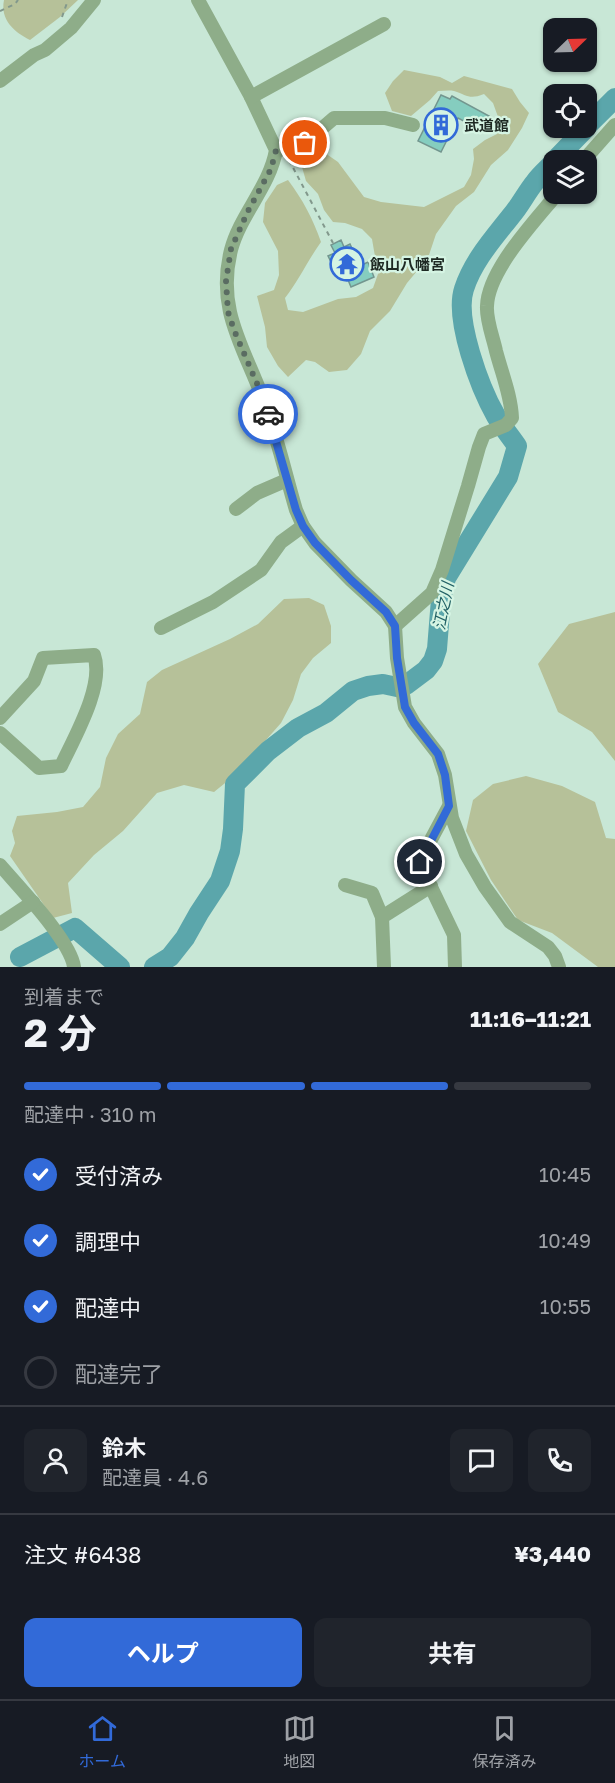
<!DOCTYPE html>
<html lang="ja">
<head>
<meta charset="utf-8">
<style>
	:root { --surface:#171b24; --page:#20242c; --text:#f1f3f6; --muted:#9ea1a6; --line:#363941; --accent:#326ad8 }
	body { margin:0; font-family:"Golos Text","Noto Sans JP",sans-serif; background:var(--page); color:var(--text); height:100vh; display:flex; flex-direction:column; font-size:22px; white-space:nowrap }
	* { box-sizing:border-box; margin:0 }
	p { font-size:20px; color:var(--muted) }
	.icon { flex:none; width:33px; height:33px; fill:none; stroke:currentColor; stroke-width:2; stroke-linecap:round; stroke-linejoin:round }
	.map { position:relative; height:967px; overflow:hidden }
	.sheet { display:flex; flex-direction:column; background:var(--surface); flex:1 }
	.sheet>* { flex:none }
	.needle { width:39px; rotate:67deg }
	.tools { position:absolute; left:543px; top:18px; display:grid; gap:12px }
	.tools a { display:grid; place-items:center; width:54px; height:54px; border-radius:12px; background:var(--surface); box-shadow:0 2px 4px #0004; font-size:30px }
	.pin { position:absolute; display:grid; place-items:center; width:51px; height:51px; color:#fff; margin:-26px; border:3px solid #fff; border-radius:50%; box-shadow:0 2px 6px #0007 }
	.courier { position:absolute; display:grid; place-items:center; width:60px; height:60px; margin:-30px; border:4px solid #326ad8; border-radius:50%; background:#fff; color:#222; box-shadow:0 2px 8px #0007 }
	.head em { font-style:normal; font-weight:700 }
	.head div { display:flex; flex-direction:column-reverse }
	.head { display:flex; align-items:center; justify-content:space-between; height:102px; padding:0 24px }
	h1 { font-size:39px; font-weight:700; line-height:45px }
	.bar { display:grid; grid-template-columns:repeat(4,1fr); gap:9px 6px; align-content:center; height:72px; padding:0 24px }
	.bar i { height:8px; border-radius:4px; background:var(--line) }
	.bar .active { background:var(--accent) }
	.bar p { grid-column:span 4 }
	.line { display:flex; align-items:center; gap:15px; padding:0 24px; border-top:2px solid var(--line) }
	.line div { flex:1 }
	.round { display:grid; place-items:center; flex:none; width:63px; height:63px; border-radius:12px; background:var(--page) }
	ol { padding:0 24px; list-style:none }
	li { display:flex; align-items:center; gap:18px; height:66px }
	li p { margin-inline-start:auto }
	li .icon { padding:6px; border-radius:50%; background:var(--accent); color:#fff; stroke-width:4 }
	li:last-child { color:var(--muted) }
	li i { width:33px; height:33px; border:3px solid var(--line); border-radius:50% }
	.primary-button { display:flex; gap:12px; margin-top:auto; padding:12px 24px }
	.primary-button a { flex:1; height:69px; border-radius:12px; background:var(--accent); color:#fff; font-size:24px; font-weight:700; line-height:69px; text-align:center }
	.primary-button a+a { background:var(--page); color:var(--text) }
	.tabs { display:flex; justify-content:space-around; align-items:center; height:84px; border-top:2px solid var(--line); background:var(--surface); font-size:16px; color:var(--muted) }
	.tabs a { display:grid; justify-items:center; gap:3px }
	.tabs .active { color:var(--accent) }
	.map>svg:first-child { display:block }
	.green { fill:#b6c199 }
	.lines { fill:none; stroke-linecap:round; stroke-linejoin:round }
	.river { stroke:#5ba6ab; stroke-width:20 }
	.building { fill:#85cdbf; stroke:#73968f; stroke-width:1.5 }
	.path { stroke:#82988c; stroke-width:2; stroke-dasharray:4.5 4.5; stroke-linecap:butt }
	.minor { stroke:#8ead89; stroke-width:14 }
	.done { stroke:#5a6c62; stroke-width:6; stroke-dasharray:0 10.8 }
	.route { stroke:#326ad8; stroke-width:8 }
	.labels { text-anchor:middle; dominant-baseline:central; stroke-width:4.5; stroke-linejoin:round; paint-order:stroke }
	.poi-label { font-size:15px; font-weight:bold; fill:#1e2923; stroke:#d5f4e3; text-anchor:start }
	.water-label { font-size:16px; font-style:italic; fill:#216064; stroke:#d5f4e3 }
</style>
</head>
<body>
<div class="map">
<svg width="615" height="967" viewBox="0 0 615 967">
	<rect width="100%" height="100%" fill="#c8e7d6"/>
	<!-- green -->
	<g class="green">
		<path d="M4,0H78L60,17L30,40C14,32 0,20 4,0Z"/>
		<path d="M404,70L440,77L452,83L464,76L512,89L520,102L529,113L522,128L508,150L491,165L474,192L456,206L436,234L428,258L407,283L390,311L370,331L361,354L347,370L329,372L315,362L306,360L288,377L278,366L267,347L265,327L257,296L274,290L279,275L278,251L263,222L265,203L277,185L288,180C303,200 313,219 321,242C308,260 299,280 285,298L288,310L303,312L338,299L356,297L373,288L378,274L372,239L362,229L345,223L333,222L324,210L318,194L306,181L302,167L310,159L325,153L338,162L364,197L381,202L424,207L464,187L471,175L474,159L473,149L485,140L497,134L501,125L493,103L484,94C469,100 467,95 454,91C449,90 443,91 438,91L430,100L411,116L392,111L385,93L393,81Z"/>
		<polygon points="309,598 324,605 331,626 331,643 313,658 301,674 293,700 281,723 235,775 214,792 184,785 157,793 123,831 94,855 68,883 72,913 53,918 10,856 15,843 12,831 17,816 57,812 83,807 100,787 106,758 118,734 140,714 147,682 162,670 230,639 258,624 284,599"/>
		<polygon points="615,612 615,761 592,732 558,712 538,664 569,624"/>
		<polygon points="526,776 562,786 595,802 606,838 615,839 615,967 598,967 552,933 518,920 491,880 466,831 473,800 493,784"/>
	</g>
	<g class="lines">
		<!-- river -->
		<g class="river">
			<polyline points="586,127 615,98"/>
			<polyline points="555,160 586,128"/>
			<polyline points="20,957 75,928 120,967"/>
			<path d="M154,967L170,957L185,938L199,913L220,881L230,851L233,829L235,784L268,751L298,728L326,713L353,691L368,686L383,684L397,687L406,685L426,670L433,661L437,649L441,599L446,578L508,477L517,446C510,436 502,426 496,416C480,388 454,319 464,289C473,261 493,239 511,216C520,206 526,193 535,182C540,175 547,169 554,162"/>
		</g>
	</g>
	<!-- building -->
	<g class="building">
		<polygon points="441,95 450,99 452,96 489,116 487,119 492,121 487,131 482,128 481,130 458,118 441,152 418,141"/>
		<polygon points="341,240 344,247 350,244 360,266 368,262 374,277 351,287 341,263 333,266 328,256 335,253 331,245"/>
	</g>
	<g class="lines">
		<!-- path -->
		<g class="path">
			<polyline points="0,11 15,4 18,0"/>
			<polyline points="62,17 68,0"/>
			<polyline points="289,160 333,243"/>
		</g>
		<!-- minor -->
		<g class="minor">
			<path d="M198,0L251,97L276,150C270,186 240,215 231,250C216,310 244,347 263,399C277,435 285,473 296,510L303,526L315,543L351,580L386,612L395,626L397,658L405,707L414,723L438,754L445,775L452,818L466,854L485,887L510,922L548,947L555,956L559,967"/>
			<polyline points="0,81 34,55 45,50 71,28 94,0"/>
			<polyline points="251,97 384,24"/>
			<polyline points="276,150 296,148 305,143 334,118 385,118 413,125"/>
			<polyline points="584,160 615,125"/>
			<polyline points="236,509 257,493 287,480"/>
			<path d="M395,626L432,593L442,570L468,486L479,447L484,434L506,425L512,418C511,395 502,374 496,351C493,337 486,320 487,306C488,270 535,221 557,194"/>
			<polyline points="161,628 213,602 261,570 281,542 303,526"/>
			<path d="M0,718L34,681L43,658L94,655C105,685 74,738 61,766L39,768L0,733"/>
			<polyline points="449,806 419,862 454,935 455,967"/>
			<path d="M0,865C18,886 71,941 74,967"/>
			<polyline points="345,885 372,893 382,917"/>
			<polyline points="0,924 33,902"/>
			<polyline points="384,967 382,917 431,886"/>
		</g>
	</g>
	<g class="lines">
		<!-- done -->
		<polyline class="done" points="268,414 264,400 234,330 228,312 226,281 231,249 248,211 271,169 276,150 296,148 305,143"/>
		<!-- route -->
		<polyline class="route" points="268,414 296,510 303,526 315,543 351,580 386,612 395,626 397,658 405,707 414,723 438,754 445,775 449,806 420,862"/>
	</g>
	<!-- icons -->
	<defs>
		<symbol id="building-ring" viewBox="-11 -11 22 22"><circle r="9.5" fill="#d5f4e3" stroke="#326ad8" stroke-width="1.5"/><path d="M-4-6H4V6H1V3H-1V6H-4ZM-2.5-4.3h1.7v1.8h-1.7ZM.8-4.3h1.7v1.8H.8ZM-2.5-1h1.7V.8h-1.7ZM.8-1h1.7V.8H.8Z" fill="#326ad8"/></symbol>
		<symbol id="temple-ring" viewBox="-11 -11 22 22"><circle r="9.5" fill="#d5f4e3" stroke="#326ad8" stroke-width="1.5"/><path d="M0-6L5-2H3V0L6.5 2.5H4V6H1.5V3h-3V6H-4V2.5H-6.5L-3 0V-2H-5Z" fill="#326ad8"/></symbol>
	</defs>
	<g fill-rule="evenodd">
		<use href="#building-ring" x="422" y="106" width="38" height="38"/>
		<use href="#temple-ring" x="328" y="245" width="38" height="38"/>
	</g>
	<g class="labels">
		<!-- poi labels -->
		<g class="poi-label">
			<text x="464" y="125">武道館</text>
			<text x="370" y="264">飯山八幡宮</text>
		</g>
		<!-- water labels -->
		<g class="water-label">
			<text transform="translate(443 606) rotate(-79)">江之川</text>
		</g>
	</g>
</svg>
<div class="tools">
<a><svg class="needle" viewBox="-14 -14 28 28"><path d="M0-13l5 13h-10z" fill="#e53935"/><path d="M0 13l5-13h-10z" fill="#9ea1a6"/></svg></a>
<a><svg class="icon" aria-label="locate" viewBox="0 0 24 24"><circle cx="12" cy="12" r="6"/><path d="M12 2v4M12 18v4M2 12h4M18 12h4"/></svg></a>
<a><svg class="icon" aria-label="layers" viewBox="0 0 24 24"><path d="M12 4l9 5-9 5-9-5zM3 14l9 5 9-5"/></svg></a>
</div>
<div class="pin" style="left:305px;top:143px;background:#ea580c"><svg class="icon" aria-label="bag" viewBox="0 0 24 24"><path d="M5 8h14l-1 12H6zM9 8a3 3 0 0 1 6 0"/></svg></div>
<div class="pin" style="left:420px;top:862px;background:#1f2937"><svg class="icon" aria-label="home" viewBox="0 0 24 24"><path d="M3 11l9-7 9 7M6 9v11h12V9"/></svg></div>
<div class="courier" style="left:268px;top:414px"><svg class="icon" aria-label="car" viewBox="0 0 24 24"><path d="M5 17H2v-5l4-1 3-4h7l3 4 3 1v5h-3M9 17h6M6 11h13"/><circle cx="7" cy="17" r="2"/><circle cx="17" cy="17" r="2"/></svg></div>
</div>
<section class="sheet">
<div class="head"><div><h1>2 分</h1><p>到着まで</p></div><em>11:16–11:21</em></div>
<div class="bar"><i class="active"></i><i class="active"></i><i class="active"></i><i></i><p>配達中 · 310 m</p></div>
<ol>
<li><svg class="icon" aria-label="check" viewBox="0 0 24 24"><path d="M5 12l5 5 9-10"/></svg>受付済み<p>10:45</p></li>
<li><svg class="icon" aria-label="check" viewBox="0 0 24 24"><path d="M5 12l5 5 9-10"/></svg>調理中<p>10:49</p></li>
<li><svg class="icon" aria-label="check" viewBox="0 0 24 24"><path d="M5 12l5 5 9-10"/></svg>配達中<p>10:55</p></li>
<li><i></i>配達完了</li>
</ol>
<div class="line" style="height:108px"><a class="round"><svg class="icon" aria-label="person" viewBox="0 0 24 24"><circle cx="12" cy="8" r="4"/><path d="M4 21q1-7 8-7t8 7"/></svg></a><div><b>鈴木</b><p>配達員 · 4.6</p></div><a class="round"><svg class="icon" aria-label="chat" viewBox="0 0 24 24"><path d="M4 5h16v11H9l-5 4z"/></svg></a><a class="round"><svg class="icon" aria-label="phone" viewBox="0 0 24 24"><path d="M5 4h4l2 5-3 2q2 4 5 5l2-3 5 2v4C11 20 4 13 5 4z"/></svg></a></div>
<div class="line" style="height:78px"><div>注文 #6438</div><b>¥3,440</b></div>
<div class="primary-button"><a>ヘルプ</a><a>共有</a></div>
</section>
<nav class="tabs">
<a class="active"><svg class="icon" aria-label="home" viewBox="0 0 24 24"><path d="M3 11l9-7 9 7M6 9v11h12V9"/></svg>ホーム</a>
<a><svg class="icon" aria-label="map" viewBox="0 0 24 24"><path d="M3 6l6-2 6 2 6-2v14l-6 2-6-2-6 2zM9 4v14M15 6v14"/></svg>地図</a>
<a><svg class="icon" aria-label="saved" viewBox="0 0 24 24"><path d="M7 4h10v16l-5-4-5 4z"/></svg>保存済み</a>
</nav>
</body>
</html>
